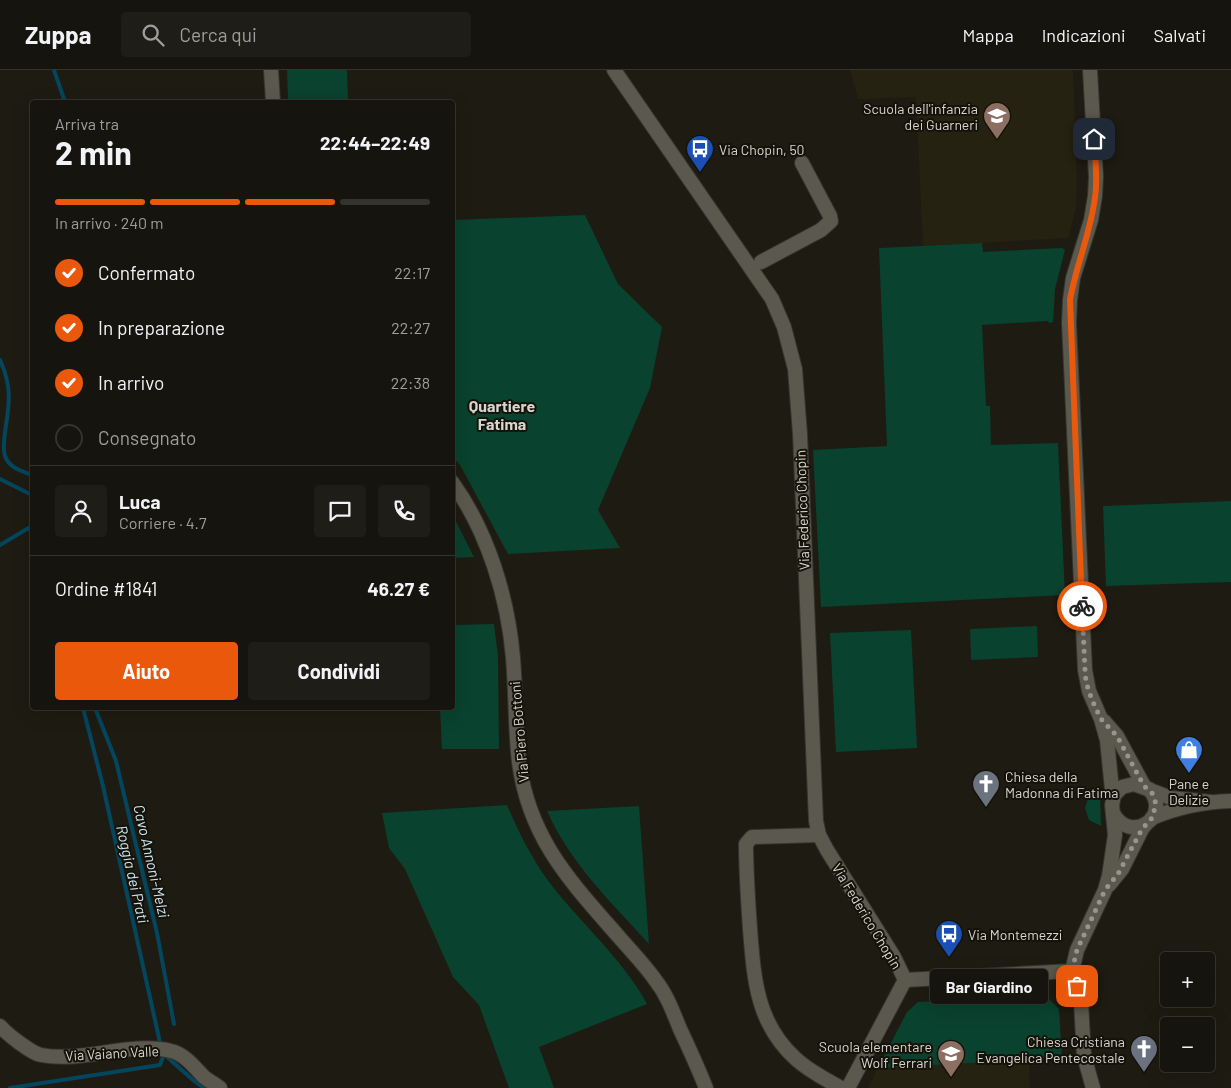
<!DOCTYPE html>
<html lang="it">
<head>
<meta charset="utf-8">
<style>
	:root { --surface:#16140e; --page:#1f1d17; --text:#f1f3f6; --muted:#9e9e9e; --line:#35332e; --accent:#ea580c }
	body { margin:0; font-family:Barlow,sans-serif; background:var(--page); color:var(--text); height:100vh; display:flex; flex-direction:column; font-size:19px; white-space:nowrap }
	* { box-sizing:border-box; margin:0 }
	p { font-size:16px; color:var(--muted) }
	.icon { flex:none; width:28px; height:28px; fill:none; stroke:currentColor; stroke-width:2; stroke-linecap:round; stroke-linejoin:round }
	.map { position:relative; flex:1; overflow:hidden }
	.drawer { position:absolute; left:30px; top:30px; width:425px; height:610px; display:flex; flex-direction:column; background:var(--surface); border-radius:5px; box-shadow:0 5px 20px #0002,0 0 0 1px var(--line) }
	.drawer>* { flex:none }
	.controls { position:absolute; left:1160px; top:882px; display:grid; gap:10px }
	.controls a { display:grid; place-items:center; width:55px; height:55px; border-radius:5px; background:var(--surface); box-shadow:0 5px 20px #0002,0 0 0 1px var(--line); font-size:25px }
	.pin { position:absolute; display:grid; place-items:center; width:42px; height:42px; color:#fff; margin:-21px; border-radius:10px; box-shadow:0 2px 8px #0006 }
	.courier { position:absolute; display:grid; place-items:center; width:50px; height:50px; margin:-25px; border:4px solid #ea580c; border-radius:50%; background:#fff; color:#222; box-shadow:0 1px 6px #0007 }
	.bubble { position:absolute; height:35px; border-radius:5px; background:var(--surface); box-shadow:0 5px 20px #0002,0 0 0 1px var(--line); font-size:16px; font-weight:700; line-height:35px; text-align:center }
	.summary em { font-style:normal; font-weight:700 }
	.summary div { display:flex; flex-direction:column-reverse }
	.summary { display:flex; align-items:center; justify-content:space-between; height:85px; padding:0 25px }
	h1 { font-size:32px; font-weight:700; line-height:38px }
	.bar { display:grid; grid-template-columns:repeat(4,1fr); gap:8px 5px; align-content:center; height:60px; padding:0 25px }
	.bar i { height:6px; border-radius:4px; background:var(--line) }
	.bar .on { background:var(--accent) }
	.bar p { grid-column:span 4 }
	.line { display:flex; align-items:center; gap:12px; padding:0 25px; border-top:1px solid var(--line) }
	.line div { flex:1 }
	.round { display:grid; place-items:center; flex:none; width:52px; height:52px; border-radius:5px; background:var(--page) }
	ol { padding:0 25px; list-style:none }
	li { display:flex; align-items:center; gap:15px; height:55px }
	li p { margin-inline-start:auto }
	li .icon { padding:5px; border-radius:50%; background:var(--accent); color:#fff; stroke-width:4 }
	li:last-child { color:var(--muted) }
	li i { width:28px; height:28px; border:2px solid var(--line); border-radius:50% }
	.action { display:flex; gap:10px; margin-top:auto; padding:10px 25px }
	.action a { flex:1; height:58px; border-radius:5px; background:var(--accent); color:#fff; font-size:20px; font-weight:700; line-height:58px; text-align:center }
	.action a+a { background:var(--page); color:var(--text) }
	header { display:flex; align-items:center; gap:30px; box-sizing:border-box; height:70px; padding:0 25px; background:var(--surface); border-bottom:1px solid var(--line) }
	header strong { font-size:24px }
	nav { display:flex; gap:28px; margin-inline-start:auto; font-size:18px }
	.search { width:350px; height:45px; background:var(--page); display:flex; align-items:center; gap:12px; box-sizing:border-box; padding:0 18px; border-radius:5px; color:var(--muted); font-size:19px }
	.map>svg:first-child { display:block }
	.built { fill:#262212 }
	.green { fill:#09422e }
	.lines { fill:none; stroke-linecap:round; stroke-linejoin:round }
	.stream { stroke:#03465e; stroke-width:4 }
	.minor-casing { stroke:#36342f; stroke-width:16 }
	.minor { stroke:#5b594e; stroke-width:14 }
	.done { stroke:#97958e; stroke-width:5; stroke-dasharray:0 9 }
	.route { stroke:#ea580c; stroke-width:6 }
	.labels { text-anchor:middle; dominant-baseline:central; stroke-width:4; stroke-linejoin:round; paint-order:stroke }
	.poi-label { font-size:14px; fill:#d8d6d0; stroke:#151209; text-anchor:end }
	.street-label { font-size:14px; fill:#d8d6d0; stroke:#151209 }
	.water-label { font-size:15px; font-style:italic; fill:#cfe7f3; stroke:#151209 }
	.quarter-label { font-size:16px; font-weight:bold; fill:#d8d6d0; stroke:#151209 }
</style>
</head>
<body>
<header>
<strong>Zuppa</strong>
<div class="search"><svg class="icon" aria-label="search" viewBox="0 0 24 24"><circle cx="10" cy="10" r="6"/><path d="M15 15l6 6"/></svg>Cerca qui</div>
<nav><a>Mappa</a><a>Indicazioni</a><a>Salvati</a></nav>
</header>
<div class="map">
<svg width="1231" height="1018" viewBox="0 0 1231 1018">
	<rect width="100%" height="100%" fill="#1e1b12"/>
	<!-- built -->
	<g class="built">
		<polygon points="850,0 1073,0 1077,113 1076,137 1068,168 923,176 916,27 858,29"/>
		<polygon points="1029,990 1030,1018 868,1018 878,998"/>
	</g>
	<!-- green -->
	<g class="green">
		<polygon points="287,0 347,0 348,32 288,32"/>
		<polygon points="585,145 618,214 662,257 650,318 598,440 620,478 508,484 460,395 453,387 453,150"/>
		<polygon points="982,173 983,182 1062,178 1065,180 1055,219 1053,252 1049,253 1048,251 982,255 986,336 990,336 991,375 1058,373 1065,525 821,537 813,380 887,376 879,178"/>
		<polygon points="1231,431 1231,512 1106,516 1103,436"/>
		<polygon points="452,444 474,487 453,488"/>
		<polygon points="494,554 498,586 499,679 442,679 440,638 452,638 453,555"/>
		<polygon points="1037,556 1038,587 971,590 970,559"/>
		<polygon points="911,560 917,678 836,682 830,563"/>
		<polygon points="1100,721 1101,756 1089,750 1085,738 1089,726"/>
		<path d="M507,735C521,768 537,799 561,827C588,859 628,897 647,934L539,977L554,1018H509L479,935L453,907L405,799L389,778L382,743Z"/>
		<path d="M639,736L649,874C611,832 570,793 547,741Z"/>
		<polygon points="1046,926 1059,939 1062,988 878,998 907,942 918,932"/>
	</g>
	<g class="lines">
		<!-- stream -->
		<g class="stream">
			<polyline points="54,0 65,32"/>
			<path d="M0,290C11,314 10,330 6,355C5,364 2,377 5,386C9,398 22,401 32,405"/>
			<polyline points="0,409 32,425"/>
			<polyline points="0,475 32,456"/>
			<polyline points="83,638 103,716 161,977"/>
			<polyline points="95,638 116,691 157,863 174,954"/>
			<polyline points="166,986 193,1010 204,1018"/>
			<polyline points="10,1018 160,995 163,987 167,984"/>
		</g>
		<defs>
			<g id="minor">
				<polyline points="271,0 273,32"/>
				<polyline points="614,0 772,229 784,257 795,299 800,364 816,751 819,765 827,780 894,887 905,910"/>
				<polyline points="1090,0 1096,107 1095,126 1091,150 1073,208 1070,230 1069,253 1085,600 1089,621 1101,649 1107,670 1113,730"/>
				<polyline points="761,192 821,160 831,151 830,146 802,93"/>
				<path d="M452,412C488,462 508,528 513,588C516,623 515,658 519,692C529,769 571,812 619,867C632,882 645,895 656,911C667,925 673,942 680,959C689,978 698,998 706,1018"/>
				<polyline points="1104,651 1117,666 1144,716"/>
				<path d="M1113,743C1130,775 1173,747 1149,719"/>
				<path d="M1152,748C1178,737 1203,732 1231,731"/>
				<path d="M819,765L752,767L746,774C746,802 748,830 750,859C754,908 756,953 796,989C809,1001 825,1009 841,1018"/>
				<polyline points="1109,815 1122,799 1142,759 1146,754"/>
				<polyline points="905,910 1072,901"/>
				<path d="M0,956C7,964 31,983 41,985C83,993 130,971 171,981C185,984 195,998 204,1007C209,1011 215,1014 220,1018"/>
				<polyline points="848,1018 905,910"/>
				<polyline points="1093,1018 1084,986 1081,932 1072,901 1077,880 1105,820 1109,806 1115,765 1112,735 1114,725 1122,717 1134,714 1171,728 1211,732"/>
			</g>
		</defs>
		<!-- minor casing -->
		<use href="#minor" class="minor-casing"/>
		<!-- minor -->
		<use href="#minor" class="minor"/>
	</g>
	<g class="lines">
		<!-- done -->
		<polyline class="done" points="1077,916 1072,901 1077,880 1105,820 1118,804 1142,759 1152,748 1156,734 1152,723 1144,716 1117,666 1101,649 1092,630 1086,612 1085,600 1082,536"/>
		<!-- route -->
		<path class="route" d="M1082,536L1070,230C1076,195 1091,162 1095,127C1098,108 1095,88 1094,69"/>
	</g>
	<!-- icons -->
	<defs>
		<symbol id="school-pin" viewBox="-11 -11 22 30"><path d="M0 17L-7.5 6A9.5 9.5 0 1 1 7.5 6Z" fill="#8d6e63" stroke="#151209"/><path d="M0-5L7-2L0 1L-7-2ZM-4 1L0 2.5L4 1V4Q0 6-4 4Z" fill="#fff"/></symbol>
		<symbol id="bus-pin" viewBox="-11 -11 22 30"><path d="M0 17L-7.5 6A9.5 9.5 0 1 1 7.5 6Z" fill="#1a4fb4" stroke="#151209"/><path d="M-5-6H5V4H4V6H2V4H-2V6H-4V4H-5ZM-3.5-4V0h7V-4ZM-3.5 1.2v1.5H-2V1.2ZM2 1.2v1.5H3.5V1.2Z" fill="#fff"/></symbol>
		<symbol id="shop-pin" viewBox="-11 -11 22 30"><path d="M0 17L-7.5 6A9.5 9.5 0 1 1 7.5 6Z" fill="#3f7fe0" stroke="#151209"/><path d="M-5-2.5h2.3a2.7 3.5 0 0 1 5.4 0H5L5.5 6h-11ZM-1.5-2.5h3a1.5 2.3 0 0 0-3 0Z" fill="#fff"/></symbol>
		<symbol id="church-pin" viewBox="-11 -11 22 30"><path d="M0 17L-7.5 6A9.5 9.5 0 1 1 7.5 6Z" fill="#6b7280" stroke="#151209"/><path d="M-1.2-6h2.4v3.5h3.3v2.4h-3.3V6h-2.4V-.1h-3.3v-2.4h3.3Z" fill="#fff"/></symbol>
	</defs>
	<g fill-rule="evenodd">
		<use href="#school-pin" x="981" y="30" width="32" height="43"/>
		<use href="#bus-pin" x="684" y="63" width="32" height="43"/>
		<use href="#shop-pin" x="1173" y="664" width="32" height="43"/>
		<use href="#church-pin" x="970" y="698" width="32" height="43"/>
		<use href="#bus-pin" x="933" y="848" width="32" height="43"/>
		<use href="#church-pin" x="1128" y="963" width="32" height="43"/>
		<use href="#school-pin" x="935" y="968" width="32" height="43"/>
	</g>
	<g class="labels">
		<!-- poi labels -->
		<g class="poi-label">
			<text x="978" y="38">Scuola dell'infanzia<tspan x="978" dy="16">dei Guarneri</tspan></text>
			<text x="719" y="79" text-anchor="start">Via Chopin, 50</text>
			<text x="1005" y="706" text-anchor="start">Chiesa della<tspan x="1005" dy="16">Madonna di Fatima</tspan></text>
			<text x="1189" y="713" text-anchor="middle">Pane e<tspan x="1189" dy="16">Delizie</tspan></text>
			<text x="968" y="864" text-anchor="start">Via Montemezzi</text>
			<text x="1125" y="971">Chiesa Cristiana<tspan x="1125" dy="16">Evangelica Pentecostale</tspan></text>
			<text x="932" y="976">Scuola elementare<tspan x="932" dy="16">Wolf Ferrari</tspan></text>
		</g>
		<!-- street labels -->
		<g class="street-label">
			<text transform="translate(802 440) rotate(-92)">Via Federico Chopin</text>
			<text transform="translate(519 662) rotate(-95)">Via Piero Bottoni</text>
			<text transform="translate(867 846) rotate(59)">Via Federico Chopin</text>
			<text transform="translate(112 983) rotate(-3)">Via Vaiano Valle</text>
		</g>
		<!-- water labels -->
		<g class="water-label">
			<text transform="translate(152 791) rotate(77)">Cavo Annoni-Melzi</text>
			<text transform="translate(133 804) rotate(77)">Roggia dei Prati</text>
		</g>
		<!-- quarter labels -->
		<g class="quarter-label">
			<text x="502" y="335">Quartiere<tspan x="502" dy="18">Fatima</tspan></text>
		</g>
	</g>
</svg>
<div class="controls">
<a>+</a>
<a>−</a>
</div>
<div class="pin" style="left:1077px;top:916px;background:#ea580c"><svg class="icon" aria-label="bag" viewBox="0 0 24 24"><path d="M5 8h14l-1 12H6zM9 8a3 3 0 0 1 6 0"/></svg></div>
<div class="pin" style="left:1094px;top:69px;background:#1f2937"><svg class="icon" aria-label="home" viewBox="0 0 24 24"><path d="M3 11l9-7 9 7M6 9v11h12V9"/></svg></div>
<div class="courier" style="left:1082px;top:536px"><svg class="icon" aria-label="bike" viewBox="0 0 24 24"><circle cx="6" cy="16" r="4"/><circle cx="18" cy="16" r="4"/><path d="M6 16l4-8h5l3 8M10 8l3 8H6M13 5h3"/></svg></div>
<div class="bubble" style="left:930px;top:899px;width:118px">Bar Giardino</div>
<section class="drawer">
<div class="summary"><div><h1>2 min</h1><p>Arriva tra</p></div><em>22:44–22:49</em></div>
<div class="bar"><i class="on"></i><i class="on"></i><i class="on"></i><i></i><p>In arrivo · 240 m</p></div>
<ol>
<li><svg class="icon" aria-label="check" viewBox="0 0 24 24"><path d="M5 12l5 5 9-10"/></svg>Confermato<p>22:17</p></li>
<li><svg class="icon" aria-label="check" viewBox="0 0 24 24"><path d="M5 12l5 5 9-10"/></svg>In preparazione<p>22:27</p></li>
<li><svg class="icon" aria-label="check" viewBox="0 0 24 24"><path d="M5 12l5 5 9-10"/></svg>In arrivo<p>22:38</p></li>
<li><i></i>Consegnato</li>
</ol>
<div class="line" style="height:90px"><a class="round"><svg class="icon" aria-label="person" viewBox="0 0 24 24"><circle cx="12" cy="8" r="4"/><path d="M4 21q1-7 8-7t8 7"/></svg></a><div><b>Luca</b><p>Corriere · 4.7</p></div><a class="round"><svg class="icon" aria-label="chat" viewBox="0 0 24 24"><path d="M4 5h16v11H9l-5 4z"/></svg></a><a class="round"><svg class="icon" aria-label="phone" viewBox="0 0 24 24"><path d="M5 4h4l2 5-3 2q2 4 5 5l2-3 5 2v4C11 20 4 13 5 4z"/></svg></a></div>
<div class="line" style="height:65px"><div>Ordine #1841</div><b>46.27 €</b></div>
<div class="action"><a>Aiuto</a><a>Condividi</a></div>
</section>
</div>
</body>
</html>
